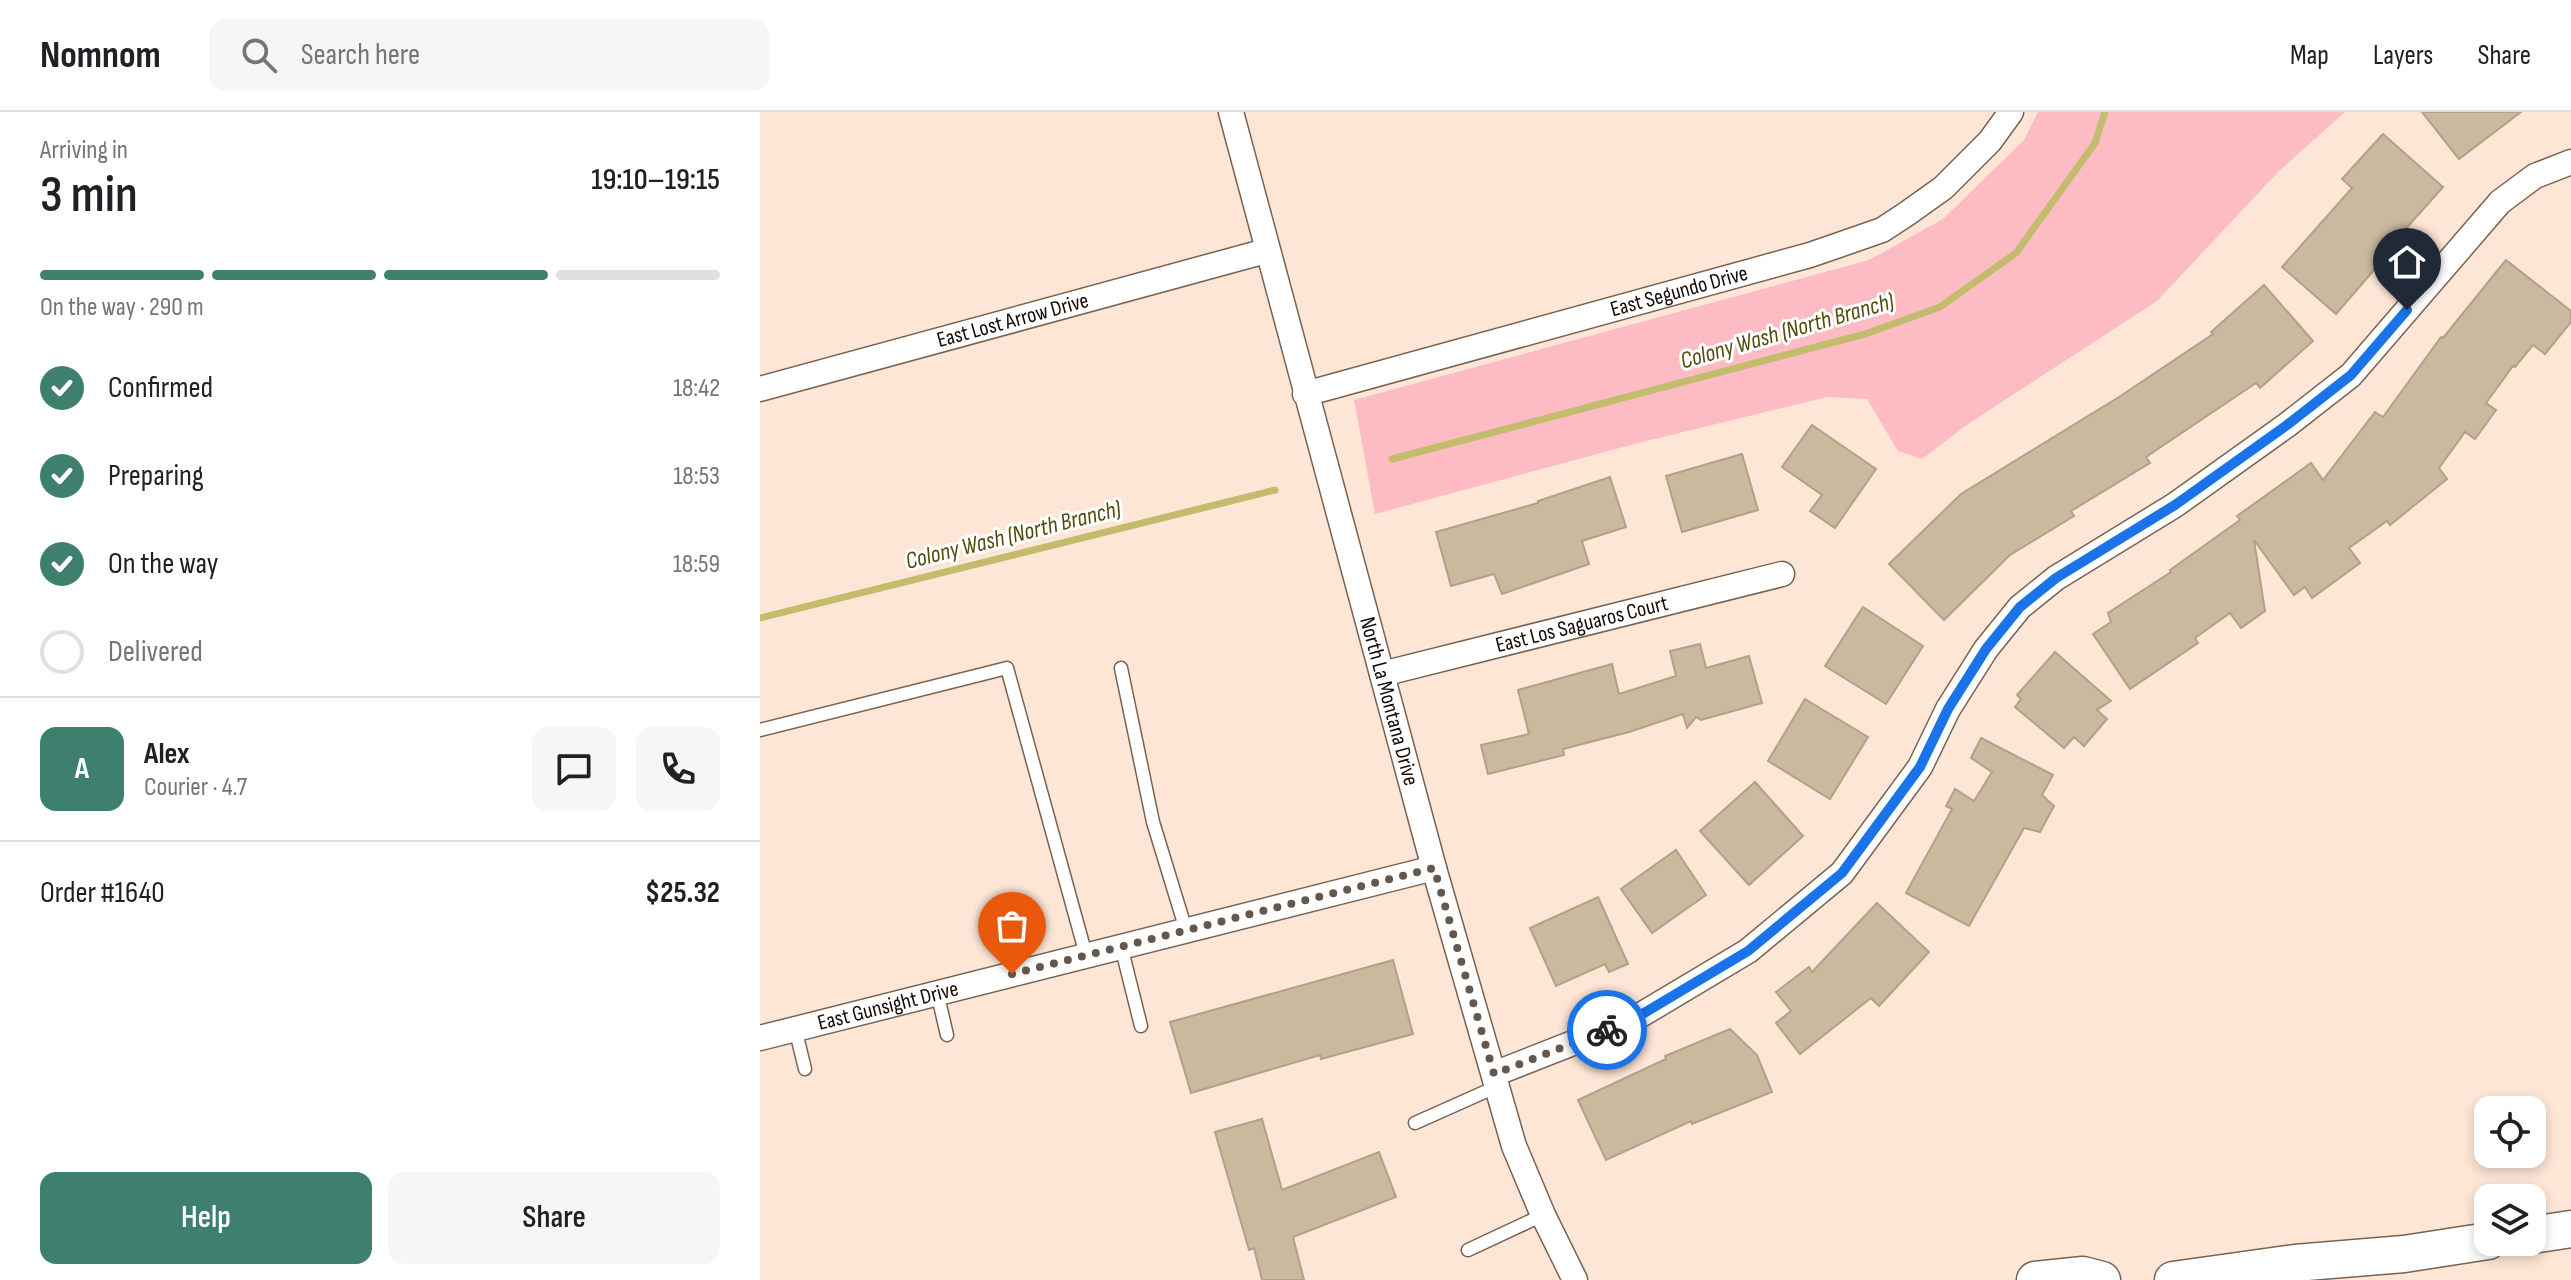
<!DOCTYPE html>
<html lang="en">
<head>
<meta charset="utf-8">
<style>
	:root { --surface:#fff; --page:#f6f6f6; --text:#202124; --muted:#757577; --line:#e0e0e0; --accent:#3e7f6e }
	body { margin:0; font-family:"Sofia Sans Condensed",sans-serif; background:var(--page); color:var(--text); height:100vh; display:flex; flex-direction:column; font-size:30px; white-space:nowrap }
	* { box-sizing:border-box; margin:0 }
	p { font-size:26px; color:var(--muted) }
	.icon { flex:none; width:44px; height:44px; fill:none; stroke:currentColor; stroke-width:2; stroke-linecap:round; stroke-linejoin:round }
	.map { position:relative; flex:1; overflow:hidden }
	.drawer { display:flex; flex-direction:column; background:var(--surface); width:760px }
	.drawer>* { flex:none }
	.controls { position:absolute; left:1714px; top:984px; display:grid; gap:16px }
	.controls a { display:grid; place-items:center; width:72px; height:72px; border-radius:16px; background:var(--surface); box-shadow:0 4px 12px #0003; font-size:40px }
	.pin { position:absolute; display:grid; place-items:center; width:68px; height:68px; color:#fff; margin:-82px -34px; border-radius:50% 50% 50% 0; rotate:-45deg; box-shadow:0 0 8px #0007 }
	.pin .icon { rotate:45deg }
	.courier { position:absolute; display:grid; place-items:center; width:80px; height:80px; margin:-40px; border:6px solid #1a73e8; border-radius:50%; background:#fff; color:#222; box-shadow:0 2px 10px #0007 }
	.summary em { font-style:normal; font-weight:600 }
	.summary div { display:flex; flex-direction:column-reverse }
	.summary { display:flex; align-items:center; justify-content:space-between; height:136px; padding:0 40px }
	h1 { font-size:52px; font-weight:600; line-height:60px }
	.bar { display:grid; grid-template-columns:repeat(4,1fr); gap:12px 8px; align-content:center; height:96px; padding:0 40px }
	.bar i { height:10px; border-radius:6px; background:var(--line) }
	.bar .active { background:var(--accent) }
	.bar p { grid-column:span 4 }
	.line { display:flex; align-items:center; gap:20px; padding:0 40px; border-top:2px solid var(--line) }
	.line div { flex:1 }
	.round { display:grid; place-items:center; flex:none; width:84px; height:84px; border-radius:16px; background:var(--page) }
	ol { padding:0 40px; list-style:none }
	li { display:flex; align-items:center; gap:24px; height:88px }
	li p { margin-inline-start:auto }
	li .icon { padding:8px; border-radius:50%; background:var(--accent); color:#fff; stroke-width:4 }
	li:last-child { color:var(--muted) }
	li i { width:44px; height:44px; border:4px solid var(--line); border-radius:50% }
	.action { display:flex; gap:16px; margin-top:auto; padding:16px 40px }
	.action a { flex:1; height:92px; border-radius:16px; background:var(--accent); color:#fff; font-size:32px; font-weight:600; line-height:92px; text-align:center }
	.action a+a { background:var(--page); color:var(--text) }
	header { display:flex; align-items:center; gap:48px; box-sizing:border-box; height:112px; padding:0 40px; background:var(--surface); border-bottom:2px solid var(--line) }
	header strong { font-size:38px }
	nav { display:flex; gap:44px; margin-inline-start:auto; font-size:28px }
	.search { width:560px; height:72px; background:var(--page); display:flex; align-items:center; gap:20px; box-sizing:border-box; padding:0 28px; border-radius:16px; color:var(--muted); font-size:30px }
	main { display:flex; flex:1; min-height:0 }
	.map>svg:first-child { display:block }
	.green { fill:#fdbbc4 }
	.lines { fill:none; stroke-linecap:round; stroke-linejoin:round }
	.stream { stroke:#c3bc6d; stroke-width:7 }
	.building { fill:#c9b99f; stroke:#b1a187; stroke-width:2 }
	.lane-casing { stroke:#7a6251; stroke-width:15 }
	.street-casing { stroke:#7a6251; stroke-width:27 }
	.secondary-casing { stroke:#7a6251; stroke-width:39 }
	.lane { stroke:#fff; stroke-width:12 }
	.street { stroke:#fff; stroke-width:24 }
	.secondary { stroke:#fff; stroke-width:36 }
	.done { stroke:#64574e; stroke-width:8; stroke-dasharray:0 14.4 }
	.route { stroke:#1a73e8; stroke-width:10 }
	.labels { text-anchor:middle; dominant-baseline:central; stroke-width:6; stroke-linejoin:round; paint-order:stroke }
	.street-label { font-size:22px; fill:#120a04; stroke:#fff }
	.water-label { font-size:24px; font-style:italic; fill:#514c0e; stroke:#fff }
</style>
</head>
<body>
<header>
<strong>Nomnom</strong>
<div class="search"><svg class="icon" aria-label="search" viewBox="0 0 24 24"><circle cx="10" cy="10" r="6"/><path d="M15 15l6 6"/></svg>Search here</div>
<nav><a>Map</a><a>Layers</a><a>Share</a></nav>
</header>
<main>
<section class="drawer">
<div class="summary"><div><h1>3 min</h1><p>Arriving in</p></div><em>19:10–19:15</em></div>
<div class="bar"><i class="active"></i><i class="active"></i><i class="active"></i><i></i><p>On the way · 290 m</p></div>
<ol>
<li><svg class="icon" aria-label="check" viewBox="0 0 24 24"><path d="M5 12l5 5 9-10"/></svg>Confirmed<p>18:42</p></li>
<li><svg class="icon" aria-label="check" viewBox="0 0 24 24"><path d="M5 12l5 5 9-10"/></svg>Preparing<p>18:53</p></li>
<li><svg class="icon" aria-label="check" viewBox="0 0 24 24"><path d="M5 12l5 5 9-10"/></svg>On the way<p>18:59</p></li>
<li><i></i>Delivered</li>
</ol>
<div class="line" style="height:144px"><b class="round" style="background:var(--accent);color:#fff">A</b><div><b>Alex</b><p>Courier · 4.7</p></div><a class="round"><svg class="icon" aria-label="chat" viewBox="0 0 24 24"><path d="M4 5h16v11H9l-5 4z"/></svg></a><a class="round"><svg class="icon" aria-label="phone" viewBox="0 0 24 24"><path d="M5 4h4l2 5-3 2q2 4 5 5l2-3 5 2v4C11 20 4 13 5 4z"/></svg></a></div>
<div class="line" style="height:104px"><div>Order #1640</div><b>$25.32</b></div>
<div class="action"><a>Help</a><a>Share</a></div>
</section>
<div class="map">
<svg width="1811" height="1168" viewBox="0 0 1811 1168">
	<rect width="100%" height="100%" fill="#fde6d6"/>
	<!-- green -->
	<polygon class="green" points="1278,0 1585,0 1519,59 1397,189 1208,312 1162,347 1138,339 1107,287 1067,285 878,331 615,402 594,288 1109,148 1183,107 1264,28"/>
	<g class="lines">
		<!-- stream -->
		<g class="stream">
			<polyline points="632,347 1105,222 1180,195 1256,141 1335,31 1345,0"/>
			<polyline points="0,506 515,378"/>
		</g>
	</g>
	<!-- building -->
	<g class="building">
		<polygon points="1662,0 1761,0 1699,47"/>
		<polygon points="1623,22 1683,75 1618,148 1621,150 1576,202 1522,155 1592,76 1582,67"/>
		<polygon points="1746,148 1811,199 1811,210 1785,242 1773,233 1755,255 1753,254 1726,291 1736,298 1715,327 1705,320 1679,356 1687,367 1630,413 1627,409 1589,436 1600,451 1552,486 1545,475 1534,483 1494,428 1505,499 1481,516 1470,501 1435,526 1438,531 1370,577 1333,522 1351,510 1348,501 1411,460 1410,458 1480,408 1477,404 1551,351 1563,368 1615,300 1623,305 1681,225 1683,226"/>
		<polygon points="1504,173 1553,229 1500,276 1496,271 1386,345 1390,351 1311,399 1314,404 1250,443 1184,508 1129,452 1201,382 1359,285 1453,222 1451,220"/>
		<polygon points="1052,313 1116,357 1075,416 1050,399 1062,383 1022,355"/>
		<polygon points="982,342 998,398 922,420 906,364"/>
		<polygon points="850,365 866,415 822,429 829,452 742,482 734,462 691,474 676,420 778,391 778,389"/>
		<polygon points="1103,495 1163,534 1126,592 1065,554"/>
		<polygon points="940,532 946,556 989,544 1002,591 941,608 936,605 927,616 923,602 869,620 803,637 804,643 728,662 721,633 769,622 758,578 852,552 859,582 916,564 910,539"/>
		<polygon points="1295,540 1351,589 1337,598 1347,607 1324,634 1314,625 1304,636 1255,595 1261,587 1257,583"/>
		<polygon points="1045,587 1108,625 1070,687 1008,649"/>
		<polygon points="1221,626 1293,663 1282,683 1294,694 1280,720 1264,716 1209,814 1146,781 1192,697 1186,694 1195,677 1214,689 1232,660 1211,646"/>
		<polygon points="995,670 1043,724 989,773 940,719"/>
		<polygon points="916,738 946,783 892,821 861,777"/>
		<polygon points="838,785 868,852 849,860 845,852 796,874 770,816"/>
		<polygon points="1117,791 1169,840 1119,894 1111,886 1040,942 1016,911 1031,899 1016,880 1049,855 1052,860"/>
		<polygon points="633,848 653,922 561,947 560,943 431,981 410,910"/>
		<polygon points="970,917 997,943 1012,980 932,1012 931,1009 846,1048 818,988 906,947 905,944"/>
		<polygon points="502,1007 522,1078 619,1040 636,1085 533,1125 544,1168 502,1168 494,1136 489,1138 455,1020"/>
	</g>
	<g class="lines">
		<defs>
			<g id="lane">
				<polyline points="361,556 393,710 426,818"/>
				<polyline points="0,618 247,556 326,843"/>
				<polyline points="361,834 381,914"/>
				<polyline points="177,880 187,923"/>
				<polyline points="35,916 45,957"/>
				<polyline points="655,1011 738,974"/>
				<polyline points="708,1138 783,1103"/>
			</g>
			<g id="street">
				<path id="s1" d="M471,0L674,756L754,1034L783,1103L815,1168"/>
				<path id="s2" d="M0,277L506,139"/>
				<path id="s3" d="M545,282L1050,143L1122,118L1145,103L1183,76L1230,29L1251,0"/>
				<path id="s4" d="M622,562L1022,462"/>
				<path id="s5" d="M0,926L674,756"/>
				<polyline points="734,962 874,907 988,839 1082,761 1160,655 1188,597 1226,537 1260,495 1296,466 1415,393 1527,313 1591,263 1740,90 1775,64 1811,50"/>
			</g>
			<g id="secondary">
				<polyline points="1772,1123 1811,1117"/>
				<polyline points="1275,1168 1323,1163 1342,1168"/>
				<polyline points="1413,1168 1535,1151 1644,1142 1728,1129"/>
			</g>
		</defs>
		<!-- lane casing -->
		<use href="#lane" class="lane-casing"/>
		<!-- street casing -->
		<use href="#street" class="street-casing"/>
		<!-- secondary casing -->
		<use href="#secondary" class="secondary-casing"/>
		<!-- lane -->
		<use href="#lane" class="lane"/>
		<!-- street -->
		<use href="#street" class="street"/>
		<!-- secondary -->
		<use href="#secondary" class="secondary"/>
	</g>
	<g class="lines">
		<!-- done -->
		<polyline class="done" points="252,862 674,756 734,962 847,918"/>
		<!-- route -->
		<polyline class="route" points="847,918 874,907 988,839 1082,761 1160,655 1188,597 1226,537 1260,495 1296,466 1415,393 1527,313 1591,263 1647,198"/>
	</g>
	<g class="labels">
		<!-- street labels -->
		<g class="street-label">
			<text stroke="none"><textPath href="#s3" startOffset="388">East Segundo Drive</textPath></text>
			<text stroke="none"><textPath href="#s2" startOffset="262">East Lost Arrow Drive</textPath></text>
			<text stroke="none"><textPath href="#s4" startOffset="206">East Los Saguaros Court</textPath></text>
			<text stroke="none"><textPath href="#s1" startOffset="610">North La Montana Drive</textPath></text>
			<text stroke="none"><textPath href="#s5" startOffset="132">East Gunsight Drive</textPath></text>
		</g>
		<!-- water labels -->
		<g class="water-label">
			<text transform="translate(1027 219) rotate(-16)">Colony Wash (North Branch)</text>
			<text transform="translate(253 423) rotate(-14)">Colony Wash (North Branch)</text>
		</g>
	</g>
</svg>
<div class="controls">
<a><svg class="icon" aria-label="locate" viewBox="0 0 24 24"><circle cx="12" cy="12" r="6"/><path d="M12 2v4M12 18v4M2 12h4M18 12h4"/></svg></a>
<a><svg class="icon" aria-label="layers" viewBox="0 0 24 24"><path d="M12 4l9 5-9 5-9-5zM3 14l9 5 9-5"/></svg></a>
</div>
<div class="pin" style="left:252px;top:862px;background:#ea580c"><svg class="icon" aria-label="bag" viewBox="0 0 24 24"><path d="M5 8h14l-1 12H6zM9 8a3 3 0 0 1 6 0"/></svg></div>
<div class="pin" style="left:1647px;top:198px;background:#1f2937"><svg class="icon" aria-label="home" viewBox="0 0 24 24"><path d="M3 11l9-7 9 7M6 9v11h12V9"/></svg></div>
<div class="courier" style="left:847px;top:918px"><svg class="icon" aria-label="bike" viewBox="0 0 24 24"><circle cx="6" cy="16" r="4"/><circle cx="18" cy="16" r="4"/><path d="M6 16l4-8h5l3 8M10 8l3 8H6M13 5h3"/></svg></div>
</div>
</main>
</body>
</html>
